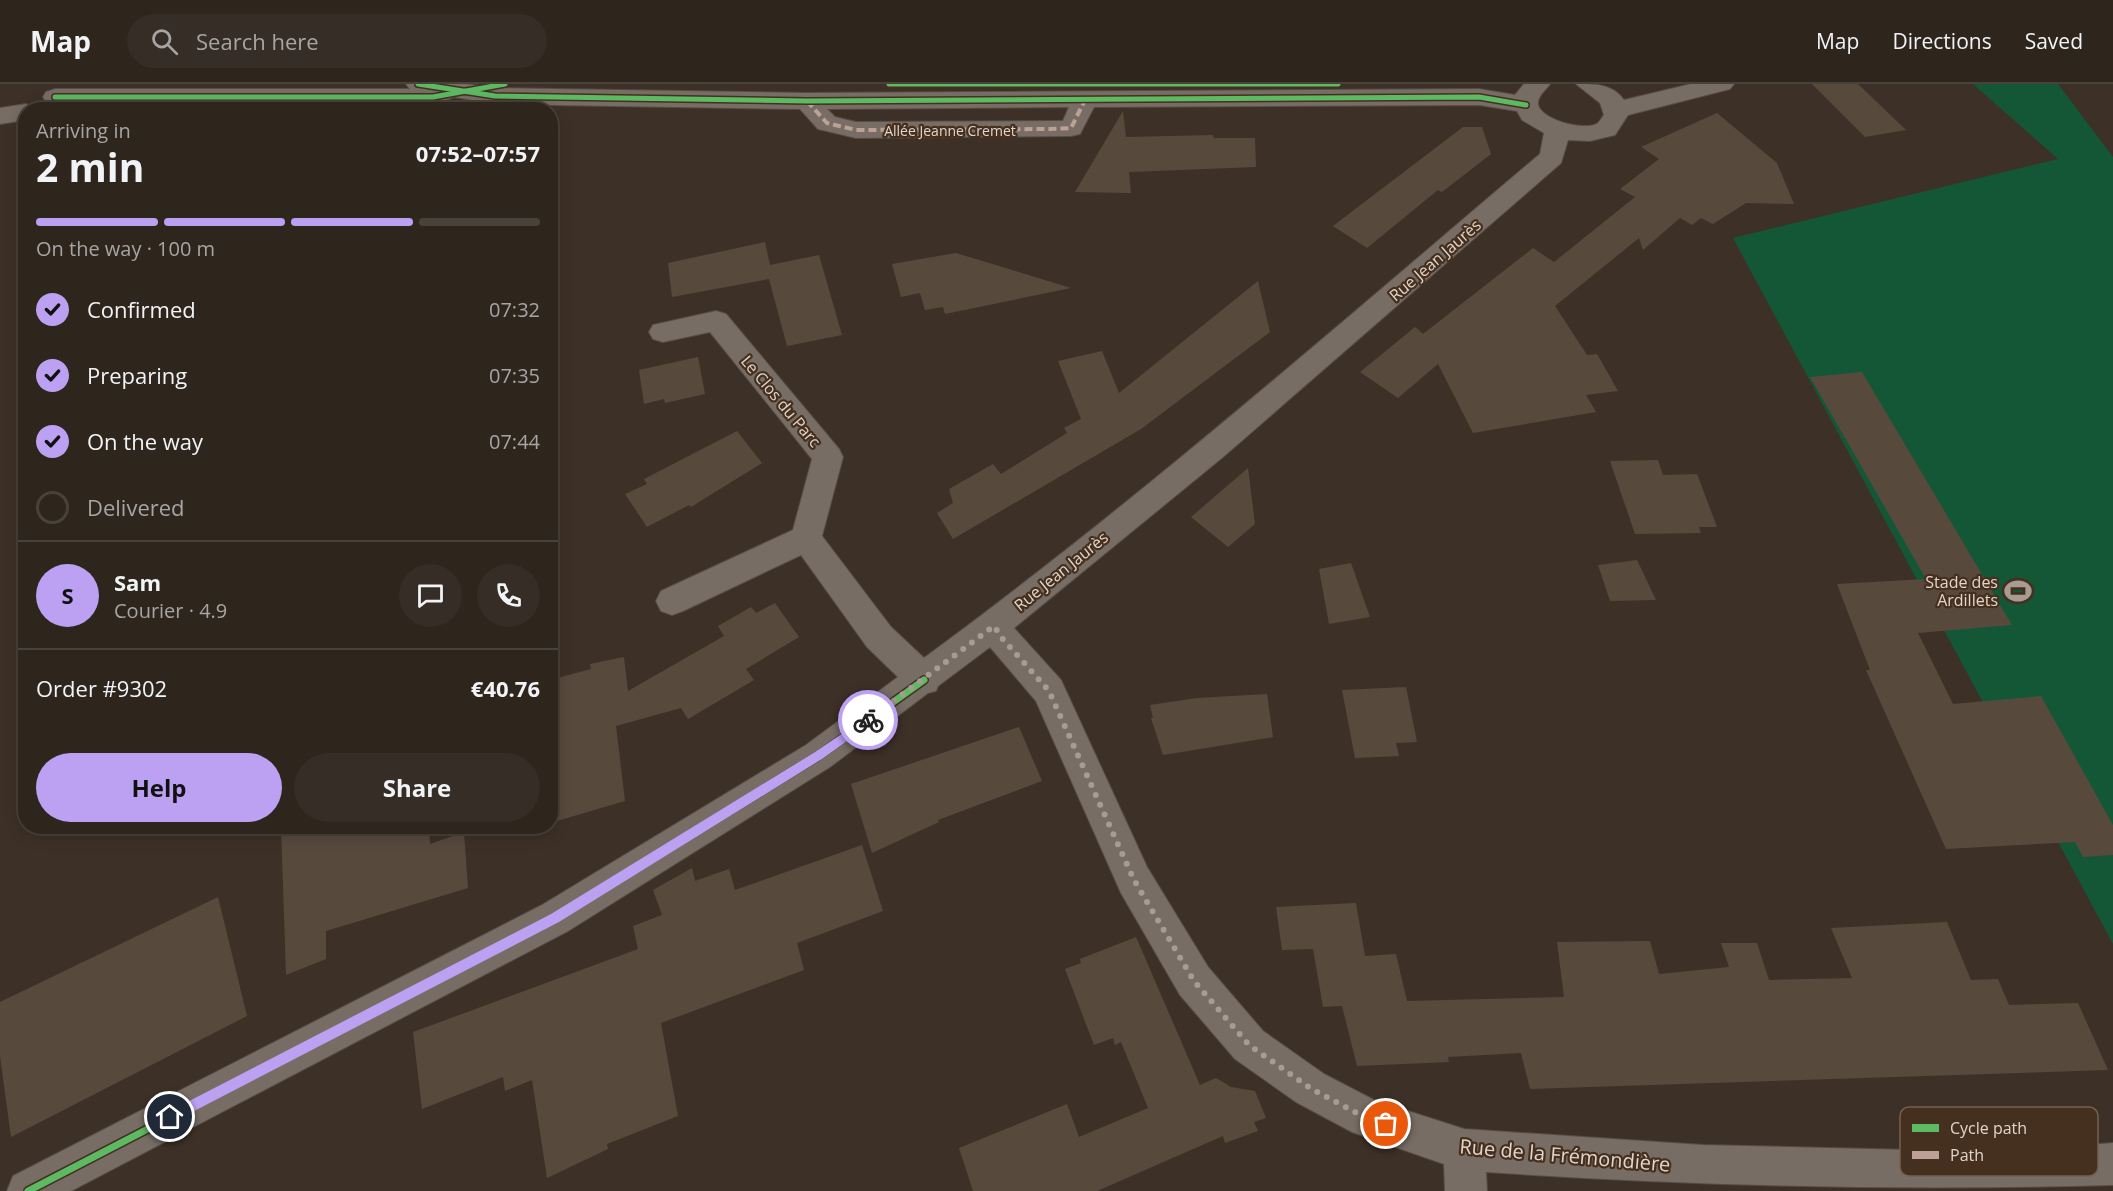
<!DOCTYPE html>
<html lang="en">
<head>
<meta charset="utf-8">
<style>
	:root { --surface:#2e251d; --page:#362d26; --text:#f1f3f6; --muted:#a7a5a4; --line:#49423b; --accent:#bca0f2 }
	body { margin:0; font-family:"Open Sans",sans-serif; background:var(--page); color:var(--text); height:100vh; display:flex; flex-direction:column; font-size:22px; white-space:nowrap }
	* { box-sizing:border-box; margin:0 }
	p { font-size:20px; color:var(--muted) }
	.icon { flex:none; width:33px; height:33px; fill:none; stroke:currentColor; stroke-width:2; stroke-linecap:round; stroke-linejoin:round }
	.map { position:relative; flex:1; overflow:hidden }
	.sheet { position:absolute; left:18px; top:18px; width:540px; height:732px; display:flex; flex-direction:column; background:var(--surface); border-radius:24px; box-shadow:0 3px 15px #0003,0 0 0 2px var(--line) }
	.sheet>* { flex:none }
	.pin { position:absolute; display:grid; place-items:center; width:51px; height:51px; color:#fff; margin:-26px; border:3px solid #fff; border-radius:50%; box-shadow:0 2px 6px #0007 }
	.courier { position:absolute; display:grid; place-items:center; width:60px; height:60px; margin:-30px; border:4px solid #bca0f2; border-radius:50%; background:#fff; color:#222; box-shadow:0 2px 8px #0007 }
	.summary em { font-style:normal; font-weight:700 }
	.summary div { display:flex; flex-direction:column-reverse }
	.summary { display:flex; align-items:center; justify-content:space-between; height:102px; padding:0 18px }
	h1 { font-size:39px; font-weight:700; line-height:45px }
	.bar { display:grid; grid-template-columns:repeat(4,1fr); gap:9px 6px; align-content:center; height:72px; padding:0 18px }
	.bar i { height:8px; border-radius:4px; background:var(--line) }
	.bar .active { background:var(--accent) }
	.bar p { grid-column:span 4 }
	.line { display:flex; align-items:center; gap:15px; padding:0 18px; border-top:2px solid var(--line) }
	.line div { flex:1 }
	.round { display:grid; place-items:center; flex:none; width:63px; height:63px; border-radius:32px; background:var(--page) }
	ol { padding:0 18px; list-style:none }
	li { display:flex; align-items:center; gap:18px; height:66px }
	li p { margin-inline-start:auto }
	li .icon { padding:6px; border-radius:50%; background:var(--accent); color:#111; stroke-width:4 }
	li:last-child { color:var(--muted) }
	li i { width:33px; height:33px; border:3px solid var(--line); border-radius:50% }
	.primary-button { display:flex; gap:12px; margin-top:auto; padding:12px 18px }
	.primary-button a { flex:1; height:69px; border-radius:36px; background:var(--accent); color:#111; font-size:24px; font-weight:700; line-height:69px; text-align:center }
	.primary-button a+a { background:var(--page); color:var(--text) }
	header { display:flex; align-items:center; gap:36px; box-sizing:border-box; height:84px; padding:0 30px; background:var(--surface); border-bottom:2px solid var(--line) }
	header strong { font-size:28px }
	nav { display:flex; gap:33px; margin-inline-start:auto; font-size:21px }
	.search { width:420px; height:54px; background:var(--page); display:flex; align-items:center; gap:15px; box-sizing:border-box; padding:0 21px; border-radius:33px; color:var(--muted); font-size:22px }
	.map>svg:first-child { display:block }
	.green { fill:#135736 }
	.building { fill:#58493d }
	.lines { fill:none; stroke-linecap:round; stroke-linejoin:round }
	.minor-casing { stroke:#584d46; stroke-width:2 }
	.minor { fill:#776d65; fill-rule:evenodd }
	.quiet { stroke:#bda197; stroke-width:4; stroke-dasharray:8 4; stroke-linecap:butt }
	.cycleway-far1-casing { stroke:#45301f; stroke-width:8 }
	.cycleway-casing { stroke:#45301f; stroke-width:10 }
	.cycleway-far1 { stroke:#5cba63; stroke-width:5 }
	.cycleway { stroke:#5cba63; stroke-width:7 }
	.route { fill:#bca0f2 }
	.done { stroke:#a89b91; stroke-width:6; stroke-dasharray:0 10.8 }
	.labels { text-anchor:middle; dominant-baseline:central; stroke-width:4.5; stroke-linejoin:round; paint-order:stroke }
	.far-street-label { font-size:14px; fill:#e2d4ca; stroke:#45301f }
	.street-label { font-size:16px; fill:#e2d4ca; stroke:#45301f }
	.poi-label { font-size:16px; fill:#e2d4ca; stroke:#45301f; text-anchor:end }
	.near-street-label { font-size:20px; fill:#e2d4ca; stroke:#45301f }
	.key { fill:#45301f; stroke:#746152; stroke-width:1.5 }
	.key-label { font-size:16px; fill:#e2d4ca }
</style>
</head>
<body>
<header>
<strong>Map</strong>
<div class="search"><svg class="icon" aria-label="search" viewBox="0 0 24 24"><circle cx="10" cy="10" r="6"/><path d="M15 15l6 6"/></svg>Search here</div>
<nav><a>Map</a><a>Directions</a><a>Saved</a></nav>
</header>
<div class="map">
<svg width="2113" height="1107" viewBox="0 0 2113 1107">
	<rect width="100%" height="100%" fill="#3d3127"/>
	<!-- green -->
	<polygon class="green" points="1973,0 2058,0 2113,73 2113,860 1733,154 2058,75"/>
	<!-- building -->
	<g class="building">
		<polygon points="1812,0 1858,0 1906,46 1865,53"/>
		<polygon points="1123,27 1126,53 1213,51 1214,54 1255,54 1256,83 1129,88 1131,109 1075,108"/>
		<polygon points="1717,29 1777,79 1794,120 1746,119 1713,140 1701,134 1692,141 1680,134 1643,166 1639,154 1555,222 1587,271 1597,270 1618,307 1586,311 1596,328 1473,349 1438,280 1398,314 1360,288 1415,243 1423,250 1533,164 1554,178 1635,113 1620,105 1659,75 1641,63"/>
		<polygon points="1463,43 1482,43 1491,70 1442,108 1438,106 1367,164 1333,142"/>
		<polygon points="765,158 770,181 819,171 842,251 787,262 769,195 672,213 668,179"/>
		<polygon points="956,169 1071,204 945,230 943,223 925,226 920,209 901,213 892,180"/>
		<polygon points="1258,197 1270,248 1141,345 953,455 937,429 953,419 949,405 993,380 1001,390 1067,349 1064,344 1081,335 1058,277 1102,267 1119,309"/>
		<polygon points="698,273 705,310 665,319 664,315 644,320 639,286"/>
		<polygon points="1862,288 2012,541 1918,549 1953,620 2041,612 2113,741 2113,771 2083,773 2075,758 1946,765 1866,586 1870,586 1837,500 1926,495 1810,293"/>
		<polygon points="737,347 762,379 691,423 689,421 647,443 625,410 647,400 644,395"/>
		<polygon points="1658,376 1663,391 1697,390 1717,443 1699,443 1701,449 1635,450 1610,377"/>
		<polygon points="1248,384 1255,440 1228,463 1191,433"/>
		<polygon points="1637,476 1656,516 1610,517 1598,481"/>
		<polygon points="1351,479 1370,533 1329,540 1319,485"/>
		<polygon points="775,519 799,553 746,585 754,596 688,635 681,624 616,642 625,717 550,739 550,596 591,585 590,580 624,573 628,607 724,552 718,542 751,523 756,529"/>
		<polygon points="1406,603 1417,658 1396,659 1399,672 1355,674 1342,606"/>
		<polygon points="1267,610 1273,653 1163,671 1151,634 1153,634 1150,621 1197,614"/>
		<polygon points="1019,643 1042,697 938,736 939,738 872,769 851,700"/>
		<polygon points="281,742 429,742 430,760 464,748 468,804 326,847 326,875 286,891"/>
		<polygon points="862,761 883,827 797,859 804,886 661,939 678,1032 607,1060 608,1065 547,1094 532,996 505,1007 503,993 422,1025 413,948 638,865 633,842 662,831 653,806 692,784 695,797 729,785 735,806"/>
		<polygon points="218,813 247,932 11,1053 0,972 0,918"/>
		<polygon points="1356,819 1365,872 1396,870 1407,917 1564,913 1557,858 1650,857 1659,890 1729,883 1721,859 1757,859 1769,896 1852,894 1831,844 1947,838 1971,896 1998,895 2009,921 2078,919 2108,986 1530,1005 1521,969 1448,973 1449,978 1357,982 1342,922 1323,923 1313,865 1282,866 1276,823"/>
		<polygon points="1136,853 1200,1001 1216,994 1231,1003 1255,1007 1266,1034 1254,1038 1258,1047 1225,1059 1223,1052 1097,1107 973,1107 959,1064 1067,1020 1079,1053 1148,1024 1121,958 1115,961 1113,954 1094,961 1065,885 1081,879 1080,875"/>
	</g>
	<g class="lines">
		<defs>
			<g id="minor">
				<path d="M406,0H466L495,4L807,9L1479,5L1515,11L1524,0H1550C1546,6 1537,12 1538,20C1540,36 1586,48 1598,39C1601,36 1602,33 1604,31L1600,19L1576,0C1595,0 1613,0 1624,16L1691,0H1734L1730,5L1628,31L1615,51L1590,57L1568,56L1561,79L1223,373L1014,544L1061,596L1147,783L1208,883L1263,947L1324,990L1374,1016L1464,1045L1703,1061L1994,1068L2113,1059V1101C1904,1107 1694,1102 1486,1088L1487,1107H1445L1444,1080L1352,1048L1296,1018L1235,975L1180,911L1121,809L1036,617L990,563L938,602L936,607L928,609L830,683L568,847L71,1107H7L13,1092L542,821L806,661L898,593L867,563L801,471L683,527L672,531L661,527L656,517L661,507L793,446L812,375L710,248L663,258L653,255L649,248L653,241L716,227L726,230L839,365L843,373L822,452L891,543L924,574C1138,417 1338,241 1540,70L1544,49L1522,36L1517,27L1479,21L1094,23L1080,50L1071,52L856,54L818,45L800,25L495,20L454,13L433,21H55L46,18L43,13L46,8L55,5H410ZM1069,23L1063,37H1051L856,38L835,33L827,25Z"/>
				<polygon points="26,20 37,26 26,26 26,36 0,40 0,24"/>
			</g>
		</defs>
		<!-- minor casing -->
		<use href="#minor" class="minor-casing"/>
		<!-- minor -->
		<use href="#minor" class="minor"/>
		<!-- quiet -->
		<polyline class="quiet" points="807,17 827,39 856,46 1051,45 1071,44 1086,14"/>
		<defs>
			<g id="cycleway-far1">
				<polyline points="418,0 495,12 807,17 1479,13 1526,21"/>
				<polyline points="889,0 1338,0"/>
				<polyline points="55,13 433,13 505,0"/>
			</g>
			<polyline id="cycleway" points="28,1107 555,834 818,672 924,596"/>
		</defs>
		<!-- cycleway-far1 casing -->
		<use href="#cycleway-far1" class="cycleway-far1-casing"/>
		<!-- cycleway casing -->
		<use href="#cycleway" class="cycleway-casing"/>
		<!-- cycleway-far1 -->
		<use href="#cycleway-far1" class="cycleway-far1"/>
		<!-- cycleway -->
		<use href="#cycleway" class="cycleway"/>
	</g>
	<!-- route -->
	<polygon class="route" points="868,632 871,633 871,640 822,675 559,838 175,1037 166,1037 166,1029 551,830 815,668"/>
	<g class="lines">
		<!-- done -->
		<polyline class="done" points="868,636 994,542 1002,554 1049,607 1134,796 1194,897 1249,961 1310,1004 1366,1034 1386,1040"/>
	</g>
	<!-- icons -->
	<defs>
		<symbol id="stadium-bare" viewBox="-9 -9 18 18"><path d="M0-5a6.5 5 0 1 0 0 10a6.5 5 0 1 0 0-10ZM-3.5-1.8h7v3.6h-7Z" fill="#a89b91" stroke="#45301f" stroke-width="2.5" paint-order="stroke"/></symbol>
	</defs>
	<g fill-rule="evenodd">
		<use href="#stadium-bare" x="1999" y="488" width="38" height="38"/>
	</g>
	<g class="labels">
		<!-- far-street labels -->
		<g class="far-street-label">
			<text x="950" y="46">Allée Jeanne Cremet</text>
		</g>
		<!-- street labels -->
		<g class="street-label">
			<text transform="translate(1435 176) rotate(-41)">Rue Jean Jaurès</text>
			<text transform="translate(781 317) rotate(50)">Le Clos du Parc</text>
			<text transform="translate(1061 487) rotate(-39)">Rue Jean Jaurès</text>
		</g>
		<!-- poi labels -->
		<g class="poi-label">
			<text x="1998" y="498">Stade des<tspan x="1998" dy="18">Ardillets</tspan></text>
		</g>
		<!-- near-street labels -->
		<g class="near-street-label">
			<text transform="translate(1565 1071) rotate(5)">Rue de la Frémondière</text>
		</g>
	</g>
	<!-- legend -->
	<rect x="1900" y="1023" width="198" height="69" rx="9" class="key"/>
	<rect x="1912" y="1040" width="27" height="8" fill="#5cba63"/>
	<rect x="1912" y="1067" width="27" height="8" fill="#bda197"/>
	<g class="key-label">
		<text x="1950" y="1050">Cycle path</text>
		<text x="1950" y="1077">Path</text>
	</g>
</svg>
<div class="pin" style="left:1386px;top:1040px;background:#ea580c"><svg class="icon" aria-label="bag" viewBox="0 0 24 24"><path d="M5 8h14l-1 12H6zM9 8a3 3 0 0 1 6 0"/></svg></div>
<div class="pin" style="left:170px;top:1033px;background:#1f2937"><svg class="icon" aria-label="home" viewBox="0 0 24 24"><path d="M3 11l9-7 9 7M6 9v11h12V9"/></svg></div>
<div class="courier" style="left:868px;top:636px"><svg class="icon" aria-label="bike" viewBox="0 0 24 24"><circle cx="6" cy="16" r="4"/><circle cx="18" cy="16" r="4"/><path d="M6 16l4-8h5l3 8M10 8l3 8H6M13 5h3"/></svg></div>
<section class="sheet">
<div class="summary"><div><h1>2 min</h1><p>Arriving in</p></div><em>07:52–07:57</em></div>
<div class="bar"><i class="active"></i><i class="active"></i><i class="active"></i><i></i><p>On the way · 100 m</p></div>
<ol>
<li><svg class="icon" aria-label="check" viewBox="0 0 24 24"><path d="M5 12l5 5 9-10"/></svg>Confirmed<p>07:32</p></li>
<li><svg class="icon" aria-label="check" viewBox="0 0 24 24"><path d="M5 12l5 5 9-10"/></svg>Preparing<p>07:35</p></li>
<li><svg class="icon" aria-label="check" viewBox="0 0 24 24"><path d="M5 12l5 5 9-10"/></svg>On the way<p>07:44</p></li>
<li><i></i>Delivered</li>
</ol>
<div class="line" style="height:108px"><b class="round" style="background:var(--accent);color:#111">S</b><div><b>Sam</b><p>Courier · 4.9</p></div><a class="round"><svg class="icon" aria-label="chat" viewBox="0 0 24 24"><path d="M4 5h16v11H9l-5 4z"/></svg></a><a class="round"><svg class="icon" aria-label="phone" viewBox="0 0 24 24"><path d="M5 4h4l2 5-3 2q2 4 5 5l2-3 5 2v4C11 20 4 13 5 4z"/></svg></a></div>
<div class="line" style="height:78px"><div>Order #9302</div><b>€40.76</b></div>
<div class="primary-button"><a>Help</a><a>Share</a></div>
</section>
</div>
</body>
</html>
